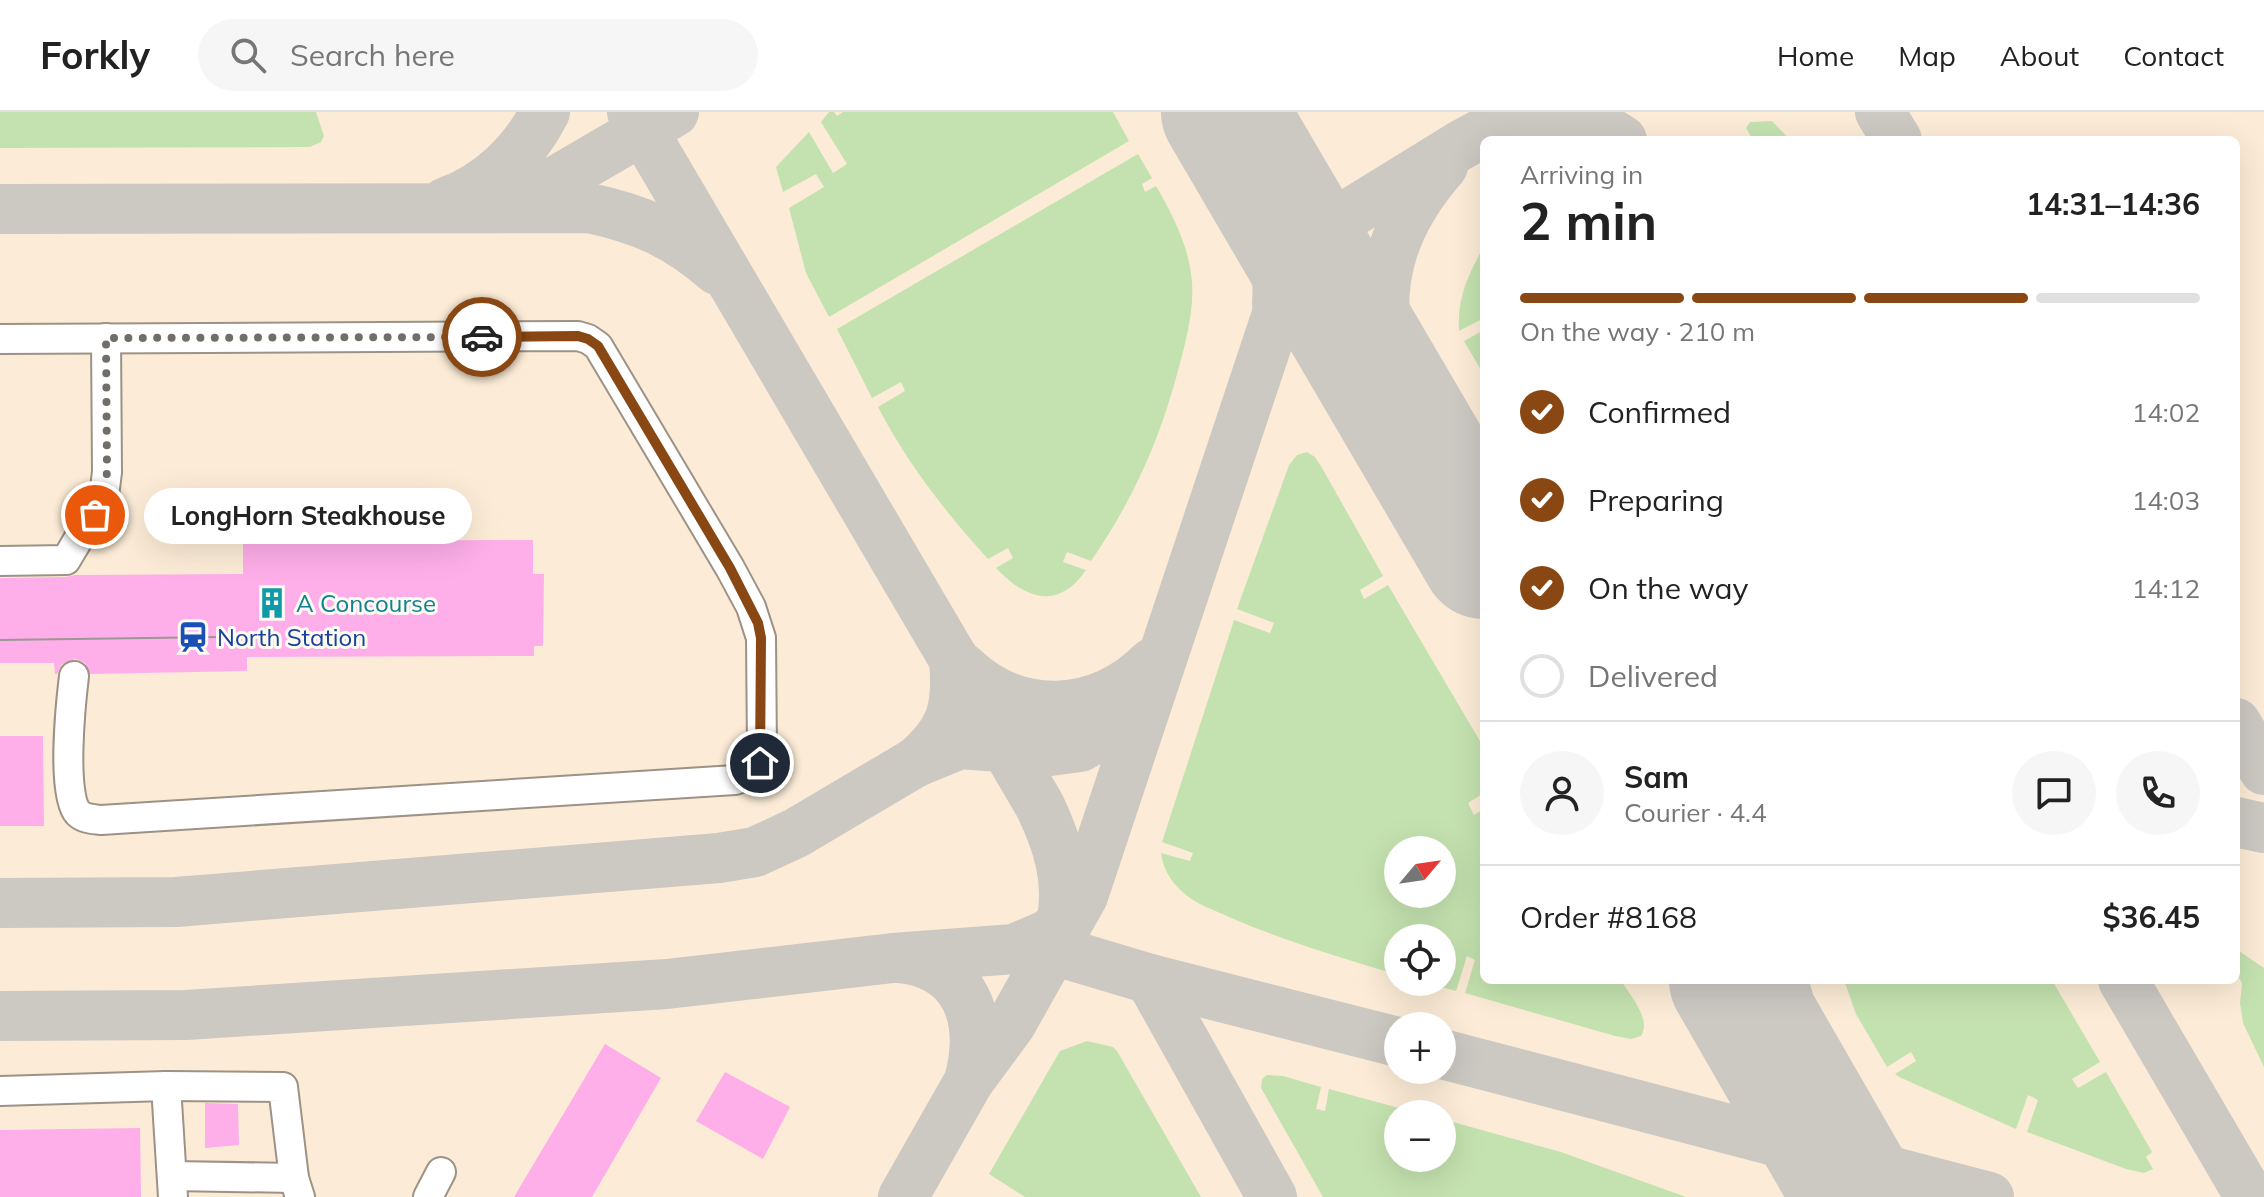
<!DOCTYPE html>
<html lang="en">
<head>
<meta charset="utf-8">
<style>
	:root { --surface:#fff; --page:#f6f6f6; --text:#222; --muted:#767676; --line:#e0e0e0; --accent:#894813 }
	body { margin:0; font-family:Mulish,sans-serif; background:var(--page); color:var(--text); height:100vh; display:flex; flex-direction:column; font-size:30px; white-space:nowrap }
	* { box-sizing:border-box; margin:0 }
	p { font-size:26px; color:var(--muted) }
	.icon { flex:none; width:44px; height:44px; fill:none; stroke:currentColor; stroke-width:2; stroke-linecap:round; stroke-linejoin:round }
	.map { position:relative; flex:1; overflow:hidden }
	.panel { position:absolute; left:1480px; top:24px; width:760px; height:848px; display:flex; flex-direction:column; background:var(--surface); border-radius:12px; box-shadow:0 8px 32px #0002 }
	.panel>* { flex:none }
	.needle { width:52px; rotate:61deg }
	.fabs { position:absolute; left:1384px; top:724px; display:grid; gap:16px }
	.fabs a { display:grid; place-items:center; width:72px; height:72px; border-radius:50%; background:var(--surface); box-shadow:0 8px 32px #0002; font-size:40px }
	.pin { position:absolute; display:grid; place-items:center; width:68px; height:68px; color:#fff; margin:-34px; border:4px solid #fff; border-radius:50%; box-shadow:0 2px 8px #0007 }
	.courier { position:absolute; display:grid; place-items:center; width:80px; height:80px; margin:-40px; border:6px solid #894813; border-radius:50%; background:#fff; color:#222; box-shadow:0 2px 10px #0007 }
	.bubble { position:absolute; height:56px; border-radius:28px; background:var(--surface); box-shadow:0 8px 32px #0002; font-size:26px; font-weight:700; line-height:56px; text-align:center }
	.headline em { font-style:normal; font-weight:700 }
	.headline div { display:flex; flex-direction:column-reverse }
	.headline { display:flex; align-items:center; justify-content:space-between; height:136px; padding:0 40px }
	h1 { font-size:52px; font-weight:700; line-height:60px }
	.bar { display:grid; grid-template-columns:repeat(4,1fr); gap:12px 8px; align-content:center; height:96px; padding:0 40px }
	.bar i { height:10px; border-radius:6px; background:var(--line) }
	.bar .on { background:var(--accent) }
	.bar p { grid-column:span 4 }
	.line { display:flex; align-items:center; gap:20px; padding:0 40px; border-top:2px solid var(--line) }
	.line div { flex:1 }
	.round { display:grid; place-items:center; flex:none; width:84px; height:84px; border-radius:42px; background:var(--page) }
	ol { padding:0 40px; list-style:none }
	li { display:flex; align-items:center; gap:24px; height:88px }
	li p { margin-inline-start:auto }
	li .icon { padding:8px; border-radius:50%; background:var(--accent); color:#fff; stroke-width:4 }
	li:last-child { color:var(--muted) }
	li i { width:44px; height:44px; border:4px solid var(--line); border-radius:50% }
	header { display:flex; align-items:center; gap:48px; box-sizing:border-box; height:112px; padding:0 40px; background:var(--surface); border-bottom:2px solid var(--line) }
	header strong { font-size:38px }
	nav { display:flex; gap:44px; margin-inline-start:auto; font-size:28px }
	.search { width:560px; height:72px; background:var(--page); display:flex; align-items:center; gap:20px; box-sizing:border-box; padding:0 28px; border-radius:44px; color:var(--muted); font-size:30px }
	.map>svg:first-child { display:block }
	.built { fill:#fcecd7; fill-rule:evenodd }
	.green { fill:#c4e2af; fill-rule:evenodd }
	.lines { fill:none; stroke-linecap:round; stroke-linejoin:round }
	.taxiway { stroke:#ccc8c2; stroke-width:50 }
	.runway { stroke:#ccc8c2; stroke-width:126 }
	.building { fill:#feaee9 }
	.minor-casing { stroke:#9c9285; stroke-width:32 }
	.minor { stroke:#fff; stroke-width:28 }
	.tram { stroke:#9b9792; stroke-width:2 }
	.done { stroke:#716d68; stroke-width:8; stroke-dasharray:0 14.4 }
	.route { stroke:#894813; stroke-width:10 }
	.labels { text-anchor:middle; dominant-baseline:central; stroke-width:6; stroke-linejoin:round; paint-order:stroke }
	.culture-label { font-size:24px; fill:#0d838f; stroke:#fdf9f3; text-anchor:start }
	.transit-label { font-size:24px; fill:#164399; stroke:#fdf9f3; text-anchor:start }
</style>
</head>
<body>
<header>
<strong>Forkly</strong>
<div class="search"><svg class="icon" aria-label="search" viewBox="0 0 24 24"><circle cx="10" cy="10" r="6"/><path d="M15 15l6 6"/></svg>Search here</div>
<nav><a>Home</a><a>Map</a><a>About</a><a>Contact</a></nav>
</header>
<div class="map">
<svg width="2264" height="1085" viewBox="0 0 2264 1085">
	<rect width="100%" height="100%" fill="#fdf9f3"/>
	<!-- built -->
	<path class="built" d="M0,0H2264V1085H0ZM1484,28H2236V868H1484ZM1398,738H1442V782H1398ZM1398,826H1442V870H1398ZM1398,914H1442V958H1398ZM1398,1002H1442V1046H1398Z"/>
	<!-- green -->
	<g class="green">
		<polygon points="0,0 316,0 324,24 321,30 310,35 0,36"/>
		<polygon points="829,0 834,0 837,4 843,0 1113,0 1129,29 829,205 806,161 789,96 824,75 816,62 783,80 776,55 809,20 833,61 847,52 821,10"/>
		<polygon points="1772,9 1790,28 1753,28 1746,16 1750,10"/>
		<path d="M1138,42L1152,66L1142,72L1145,80L1156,74C1173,103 1190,137 1192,171C1194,198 1186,229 1179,255C1160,328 1133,388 1091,449L1067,440L1063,450L1086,458C1058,499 1025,487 996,456L1013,446L1008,436L988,447C946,401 907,351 878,295L905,279L901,270L872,286L837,217Z"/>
		<path d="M1484,134V209L1482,207L1459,219C1457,186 1468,163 1484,134Z"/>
		<polygon points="1484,218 1484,263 1464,229"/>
		<path d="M1307,340L1315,345L1321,354L1383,464L1360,478L1364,487L1388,473L1484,636V681L1468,691L1474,703L1484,697V868H1621C1630,884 1652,907 1641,924L1631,927L1615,924L1465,881L1475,848L1467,844L1456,879L1423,870H1442V826H1398V863C1341,846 1284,829 1229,805C1217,799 1201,794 1190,786C1175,775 1163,760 1161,741L1190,749L1193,741L1162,730L1234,508L1270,521L1274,511L1237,497L1289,353L1297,343ZM1398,738H1442V782H1398Z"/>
		<polygon points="2236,837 2264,856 2264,955 2243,911 2240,891 2242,871 2236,861"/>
		<polygon points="1844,868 2052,868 2100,950 2072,967 2078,976 2106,960 2152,1040 2146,1045 2153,1057 2144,1061 2126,1057 2027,1020 2038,988 2028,983 2016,1017 1899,965 1895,962 1916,949 1911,940 1887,955 1856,902"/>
		<polygon points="1087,929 1113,935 1117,939 1201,1085 1025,1085 989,1062 1060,939"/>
		<polygon points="1267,963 1283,964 1321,975 1316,997 1325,999 1329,977 1421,1002 1398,1002 1398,1046 1442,1046 1442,1007 1561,1040 1686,1085 1323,1085 1261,976 1262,967"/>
	</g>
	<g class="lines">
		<!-- taxiway -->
		<g class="taxiway">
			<path d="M632,0L1040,694C1058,732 1070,769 1061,812"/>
			<polyline points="1880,0 1897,28"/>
			<path d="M1497,15C1545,0 1580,0 1622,28"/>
			<path d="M1239,25C1265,84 1281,126 1277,192"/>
			<path d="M1443,54C1345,166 1386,264 1446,380"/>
			<path d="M446,90C489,75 524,41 545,0"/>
			<polyline points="508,92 542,77 674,0"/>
			<path d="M0,97L589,96C641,107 677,123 717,158"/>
			<path d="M954,547C958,595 953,618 916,650L960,632L1050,639L1080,635L1124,610L1148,579"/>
			<path d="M963,556C1018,609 1099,605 1152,551"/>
			<polyline points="2236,611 2264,658"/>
			<polyline points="2236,710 2264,716"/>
			<polyline points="0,791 176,790 719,746 755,740 796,721 916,650"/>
			<polyline points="1020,837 1053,838 1150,867 1398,930"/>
			<path d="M899,846C968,853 985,908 969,969"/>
			<polyline points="1150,867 1272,1085"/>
			<polyline points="1783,868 1803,940 1860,1067"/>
			<polyline points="2123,868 2250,1085"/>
			<polyline points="0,904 186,903 667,872 893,846 1014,837 1049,822 1069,804"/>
			<polyline points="1442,942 1989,1085"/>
			<polyline points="903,1085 969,969 1011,912 1083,784 1276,205 1289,169 1305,139 1317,126 1336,110 1461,33 1522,0"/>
		</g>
		<!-- runway -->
		<g class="runway">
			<polyline points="1224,0 1484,444"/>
			<polyline points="1732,868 1857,1085"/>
		</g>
	</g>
	<!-- building -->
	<g class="building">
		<polygon points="533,428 533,462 544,462 543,534 534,534 534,544 247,545 247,559 90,562 85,551 75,547 61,553 57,562 55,562 54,551 0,551 0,466 66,465 75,463 243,462 243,429"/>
		<polygon points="0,624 43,624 44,714 0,714"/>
		<polygon points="605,932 661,966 592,1085 514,1085"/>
		<polygon points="725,960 790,995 763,1047 696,1009"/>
		<polygon points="205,991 238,992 239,1033 205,1036"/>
		<polygon points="140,1016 141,1085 0,1085 0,1018"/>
	</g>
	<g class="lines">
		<defs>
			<g id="minor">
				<path d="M0,227L578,224L588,227L598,234L730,456L751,495L761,526L762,640C759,656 750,664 735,668L101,708C93,707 84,707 78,701C61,683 71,589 74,564"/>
				<polyline points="0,449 66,448 104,384 107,360 106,226"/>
				<polyline points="166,974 283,975 294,1066 300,1085"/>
				<polyline points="0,979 166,974 173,1085"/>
				<polyline points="172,1064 294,1066"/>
				<polyline points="428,1085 441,1060"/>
			</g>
		</defs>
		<!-- minor casing -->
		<use href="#minor" class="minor-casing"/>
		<!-- minor -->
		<use href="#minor" class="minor"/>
		<!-- tram -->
		<polyline class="tram" points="0,528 221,525"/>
	</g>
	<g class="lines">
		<!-- done -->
		<polyline class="done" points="95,403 104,384 107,360 106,226 482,225"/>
		<!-- route -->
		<polyline class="route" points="482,225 578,224 588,227 598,234 730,456 758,511 761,526 760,651"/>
	</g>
	<!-- icons -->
	<defs>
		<symbol id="building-bare" viewBox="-9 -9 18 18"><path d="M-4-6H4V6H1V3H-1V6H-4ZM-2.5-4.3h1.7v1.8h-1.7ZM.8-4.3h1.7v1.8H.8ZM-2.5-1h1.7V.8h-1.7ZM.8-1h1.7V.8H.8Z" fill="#0f9aa8" stroke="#fdf9f3" stroke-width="2.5" paint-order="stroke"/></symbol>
		<symbol id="station-bare" viewBox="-9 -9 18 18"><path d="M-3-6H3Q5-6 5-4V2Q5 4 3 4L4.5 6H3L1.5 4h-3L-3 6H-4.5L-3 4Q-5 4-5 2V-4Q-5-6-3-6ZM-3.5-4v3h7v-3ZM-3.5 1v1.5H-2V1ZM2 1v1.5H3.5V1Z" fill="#1a4fb4" stroke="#fdf9f3" stroke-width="2.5" paint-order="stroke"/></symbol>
	</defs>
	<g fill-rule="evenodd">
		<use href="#building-bare" x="250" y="469" width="44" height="44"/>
		<use href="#station-bare" x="171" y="503" width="44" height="44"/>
	</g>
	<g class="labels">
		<!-- culture labels -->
		<g class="culture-label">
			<text x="296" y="491">A Concourse</text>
		</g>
		<!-- transit labels -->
		<g class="transit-label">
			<text x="217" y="525">North Station</text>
		</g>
	</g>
</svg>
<div class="fabs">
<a><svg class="needle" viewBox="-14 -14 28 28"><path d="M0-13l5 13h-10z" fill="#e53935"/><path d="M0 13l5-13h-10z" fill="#767676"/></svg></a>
<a><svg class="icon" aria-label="locate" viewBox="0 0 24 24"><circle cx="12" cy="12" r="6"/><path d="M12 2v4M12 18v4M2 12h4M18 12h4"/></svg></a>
<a>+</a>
<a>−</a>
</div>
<div class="pin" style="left:95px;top:403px;background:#ea580c"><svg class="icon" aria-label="bag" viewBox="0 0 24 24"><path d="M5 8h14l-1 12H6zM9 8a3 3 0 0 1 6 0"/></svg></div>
<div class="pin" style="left:760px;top:651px;background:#1f2937"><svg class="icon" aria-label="home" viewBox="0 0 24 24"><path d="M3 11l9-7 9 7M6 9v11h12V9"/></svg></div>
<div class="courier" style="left:482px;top:225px"><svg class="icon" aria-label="car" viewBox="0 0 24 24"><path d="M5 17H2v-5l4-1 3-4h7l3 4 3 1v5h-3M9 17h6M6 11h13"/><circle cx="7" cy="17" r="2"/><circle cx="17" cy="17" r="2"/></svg></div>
<div class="bubble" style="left:144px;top:376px;width:328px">LongHorn Steakhouse</div>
<section class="panel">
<div class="headline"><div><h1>2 min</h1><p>Arriving in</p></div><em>14:31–14:36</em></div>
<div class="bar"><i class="on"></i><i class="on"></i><i class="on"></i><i></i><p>On the way · 210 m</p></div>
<ol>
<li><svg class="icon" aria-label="check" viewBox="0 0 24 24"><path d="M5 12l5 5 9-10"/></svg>Confirmed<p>14:02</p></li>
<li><svg class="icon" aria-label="check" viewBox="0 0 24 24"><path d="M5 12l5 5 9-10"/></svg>Preparing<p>14:03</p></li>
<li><svg class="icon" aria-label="check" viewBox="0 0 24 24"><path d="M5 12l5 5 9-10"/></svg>On the way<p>14:12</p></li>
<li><i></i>Delivered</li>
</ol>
<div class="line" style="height:144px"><a class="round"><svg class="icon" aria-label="person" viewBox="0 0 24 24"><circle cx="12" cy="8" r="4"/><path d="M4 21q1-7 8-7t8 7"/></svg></a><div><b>Sam</b><p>Courier · 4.4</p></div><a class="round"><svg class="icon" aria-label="chat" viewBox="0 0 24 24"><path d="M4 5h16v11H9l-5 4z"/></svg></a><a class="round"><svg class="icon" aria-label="phone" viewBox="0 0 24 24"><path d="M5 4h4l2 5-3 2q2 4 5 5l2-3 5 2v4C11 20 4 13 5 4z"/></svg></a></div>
<div class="line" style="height:104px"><div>Order #8168</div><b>$36.45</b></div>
</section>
</div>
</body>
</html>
